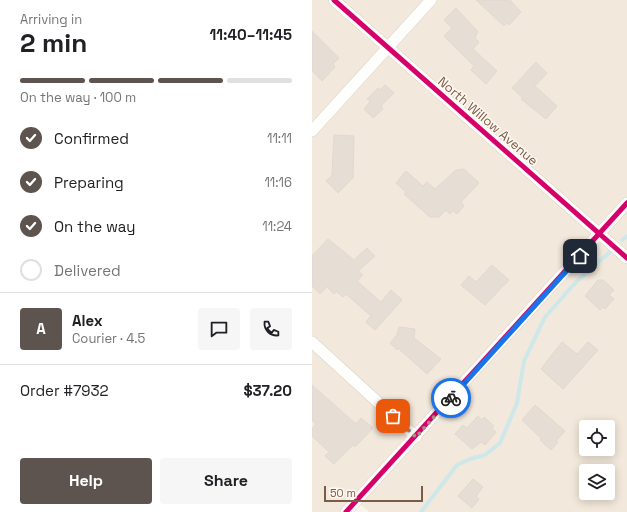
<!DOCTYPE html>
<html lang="en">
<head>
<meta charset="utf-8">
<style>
	:root { --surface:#fff; --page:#f6f6f6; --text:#202124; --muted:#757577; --line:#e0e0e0; --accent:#5d534f }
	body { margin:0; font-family:"Space Grotesk",sans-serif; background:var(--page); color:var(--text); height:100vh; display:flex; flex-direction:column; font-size:15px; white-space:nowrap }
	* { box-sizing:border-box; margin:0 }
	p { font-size:13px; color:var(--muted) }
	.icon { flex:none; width:22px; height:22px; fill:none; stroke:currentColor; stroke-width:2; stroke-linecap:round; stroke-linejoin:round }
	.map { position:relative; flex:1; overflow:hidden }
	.drawer { display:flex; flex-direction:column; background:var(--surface); width:312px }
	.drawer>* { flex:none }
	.tools { position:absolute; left:267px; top:420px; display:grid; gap:8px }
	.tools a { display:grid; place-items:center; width:36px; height:36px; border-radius:4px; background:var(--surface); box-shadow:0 2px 10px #0003; font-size:20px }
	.scale { position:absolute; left:12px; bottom:10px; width:99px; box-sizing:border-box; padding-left:4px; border:2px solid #7b5b4a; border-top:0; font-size:11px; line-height:14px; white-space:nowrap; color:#7b5b4a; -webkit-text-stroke:3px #fff9f1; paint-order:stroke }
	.pin { position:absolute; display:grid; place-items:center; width:34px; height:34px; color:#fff; margin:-17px; border-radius:8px; box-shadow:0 2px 6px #0006 }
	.courier { position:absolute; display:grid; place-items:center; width:40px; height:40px; margin:-20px; border:3px solid #1a73e8; border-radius:50%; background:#fff; color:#222; box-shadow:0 1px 5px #0007 }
	.headline em { font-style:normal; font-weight:700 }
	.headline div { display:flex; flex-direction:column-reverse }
	.headline { display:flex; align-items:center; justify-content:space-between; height:68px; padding:0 20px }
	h1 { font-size:26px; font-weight:700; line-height:30px }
	.bar { display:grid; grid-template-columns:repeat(4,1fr); gap:6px 4px; align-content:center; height:48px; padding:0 20px }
	.bar i { height:5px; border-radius:3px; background:var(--line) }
	.bar .selected { background:var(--accent) }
	.bar p { grid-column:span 4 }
	.line { display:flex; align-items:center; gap:10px; padding:0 20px; border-top:1px solid var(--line) }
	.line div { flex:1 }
	.round { display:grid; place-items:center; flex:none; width:42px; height:42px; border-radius:4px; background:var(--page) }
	ol { padding:0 20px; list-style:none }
	li { display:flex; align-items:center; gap:12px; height:44px }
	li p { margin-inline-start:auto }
	li .icon { padding:4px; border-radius:50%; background:var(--accent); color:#fff; stroke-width:4 }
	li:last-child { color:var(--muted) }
	li i { width:22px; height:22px; border:2px solid var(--line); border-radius:50% }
	.primary-button { display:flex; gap:8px; margin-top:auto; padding:8px 20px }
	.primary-button a { flex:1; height:46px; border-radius:4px; background:var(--accent); color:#fff; font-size:16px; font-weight:700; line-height:46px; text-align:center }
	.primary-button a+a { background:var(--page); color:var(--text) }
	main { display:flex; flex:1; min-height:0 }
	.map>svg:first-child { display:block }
	.residential { fill:#f2e8db; fill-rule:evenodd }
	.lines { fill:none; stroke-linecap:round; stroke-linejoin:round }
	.stream { stroke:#cee8ea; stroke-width:4 }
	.building { fill:#e6ddd5; stroke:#e3d8cf }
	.minor-casing { stroke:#d9d2cc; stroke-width:12 }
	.minor { stroke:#fefefc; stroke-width:11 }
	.cycleway-casing { stroke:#fff9f1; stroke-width:8 }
	.cycleway { stroke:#d6006c; stroke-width:5 }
	.done { stroke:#a79183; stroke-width:4; stroke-dasharray:0 7.2 }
	.route { stroke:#1a73e8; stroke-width:5 }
	.labels { text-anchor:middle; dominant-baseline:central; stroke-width:3; stroke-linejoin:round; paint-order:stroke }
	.street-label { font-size:13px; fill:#7b5b4a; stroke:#fff9f1 }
</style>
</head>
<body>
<main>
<section class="drawer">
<div class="headline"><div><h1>2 min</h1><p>Arriving in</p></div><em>11:40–11:45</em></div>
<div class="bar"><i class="selected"></i><i class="selected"></i><i class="selected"></i><i></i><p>On the way · 100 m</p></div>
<ol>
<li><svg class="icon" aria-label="check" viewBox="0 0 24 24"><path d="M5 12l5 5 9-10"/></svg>Confirmed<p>11:11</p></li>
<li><svg class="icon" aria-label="check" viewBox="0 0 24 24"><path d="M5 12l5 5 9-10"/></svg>Preparing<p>11:16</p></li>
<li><svg class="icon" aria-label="check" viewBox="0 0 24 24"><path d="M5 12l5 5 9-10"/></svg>On the way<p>11:24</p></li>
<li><i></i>Delivered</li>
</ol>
<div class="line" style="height:72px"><b class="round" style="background:var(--accent);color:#fff">A</b><div><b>Alex</b><p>Courier · 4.5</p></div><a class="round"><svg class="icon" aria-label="chat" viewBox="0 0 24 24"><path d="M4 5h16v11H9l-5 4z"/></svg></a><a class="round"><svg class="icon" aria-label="phone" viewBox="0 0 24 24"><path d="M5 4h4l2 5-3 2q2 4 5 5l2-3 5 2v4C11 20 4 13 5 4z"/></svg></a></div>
<div class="line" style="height:52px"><div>Order #7932</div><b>$37.20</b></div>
<div class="primary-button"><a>Help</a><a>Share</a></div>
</section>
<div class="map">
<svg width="315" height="512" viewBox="0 0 315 512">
	<rect width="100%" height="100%" fill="#f9f5ee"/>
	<!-- residential -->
	<path class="residential" d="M0,0H315V512H57L44,501L34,512H0ZM274,427H296V449H274ZM274,471H296V493H274Z"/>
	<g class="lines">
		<!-- stream -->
		<g class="stream">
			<polyline points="310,240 315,236"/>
			<polyline points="109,512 145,465 158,459 173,455 188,443 205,403 212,361 233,317 264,282 299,251"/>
		</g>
	</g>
	<!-- building -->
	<g class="building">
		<polygon points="164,0 198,0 209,12 197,25 195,23 192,26"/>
		<polygon points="144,8 166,32 163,38 167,42 161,49 185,71 174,84 159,70 162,66 132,36 140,28 132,20"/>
		<polygon points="0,31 27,58 21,64 23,67 10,81 0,71"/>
		<polygon points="224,62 235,73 223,86 245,106 234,119 209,99 211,98 200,88"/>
		<polygon points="73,85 82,93 69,106 71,109 61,118 52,109 58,102 55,99 66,88 68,90"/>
		<polygon points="22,135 42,136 41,178 26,193 14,181 20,175"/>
		<polygon points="152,169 167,183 149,202 152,206 145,214 141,211 138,214 134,210 127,217 118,217 92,194 94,192 84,183 94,171 111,186 115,182 123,189 144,170"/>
		<polygon points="16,239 42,260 55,248 63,256 46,271 51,275 45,281 69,302 79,290 90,300 63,330 54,322 59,316 34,294 31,297 24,291 22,294 15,287 8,294 0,286 0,256"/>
		<polygon points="180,265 197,280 173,305 149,285 157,276 164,282"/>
		<polygon points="286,280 291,280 302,290 297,295 302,299 293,309 291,307 288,310 273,296"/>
		<polygon points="87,327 103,329 102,338 129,359 115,374 86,348 85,350 78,343 85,335"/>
		<polygon points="250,342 265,354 276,342 286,350 251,389 229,369"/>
		<polygon points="0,385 44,424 49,418 61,428 43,447 41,445 22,464 13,456 17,452 0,436 0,429 4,424 0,420"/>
		<polygon points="223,405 253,431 244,441 246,442 239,450 228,440 230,439 210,420"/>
		<polygon points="166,416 170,420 172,417 182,426 180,428 184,432 173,445 169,442 160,449 143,434 151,425 155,428"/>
		<polygon points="161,479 171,487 164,496 167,499 160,508 146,496"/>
	</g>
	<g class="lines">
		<defs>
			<g id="minor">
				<polyline points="22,0 315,258"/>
				<polyline points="0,131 119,0"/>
				<polyline points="0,342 104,437"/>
				<polyline points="34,512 315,203"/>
			</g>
		</defs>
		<!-- minor casing -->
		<use href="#minor" class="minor-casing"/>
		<!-- minor -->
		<use href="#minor" class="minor"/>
		<defs>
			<g id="cycleway">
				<polyline points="22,0 315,258"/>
				<polyline points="34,512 315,203"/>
			</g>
		</defs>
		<!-- cycleway casing -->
		<use href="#cycleway" class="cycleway-casing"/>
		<!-- cycleway -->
		<use href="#cycleway" class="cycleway"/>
	</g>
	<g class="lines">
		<!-- done -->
		<polyline class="done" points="81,416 104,437 139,398"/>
		<!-- route -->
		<polyline class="route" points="139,398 268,256"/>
	</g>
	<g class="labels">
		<!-- street labels -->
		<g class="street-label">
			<text transform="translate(176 121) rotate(41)">North Willow Avenue</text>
		</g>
	</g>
</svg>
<div class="tools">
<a><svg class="icon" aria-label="locate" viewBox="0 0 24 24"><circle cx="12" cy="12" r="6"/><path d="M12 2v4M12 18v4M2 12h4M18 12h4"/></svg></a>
<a><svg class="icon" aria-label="layers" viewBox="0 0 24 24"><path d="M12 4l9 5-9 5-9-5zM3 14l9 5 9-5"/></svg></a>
</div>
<div class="scale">50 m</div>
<div class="pin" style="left:81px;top:416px;background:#ea580c"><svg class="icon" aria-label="bag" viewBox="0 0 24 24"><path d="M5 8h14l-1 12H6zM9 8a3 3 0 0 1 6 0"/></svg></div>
<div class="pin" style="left:268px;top:256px;background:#1f2937"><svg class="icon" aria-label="home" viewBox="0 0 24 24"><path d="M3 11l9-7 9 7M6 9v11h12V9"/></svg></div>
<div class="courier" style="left:139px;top:398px"><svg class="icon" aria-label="bike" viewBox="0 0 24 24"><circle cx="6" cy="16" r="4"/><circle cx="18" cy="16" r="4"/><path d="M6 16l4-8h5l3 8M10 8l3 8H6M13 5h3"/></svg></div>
</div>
</main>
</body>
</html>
